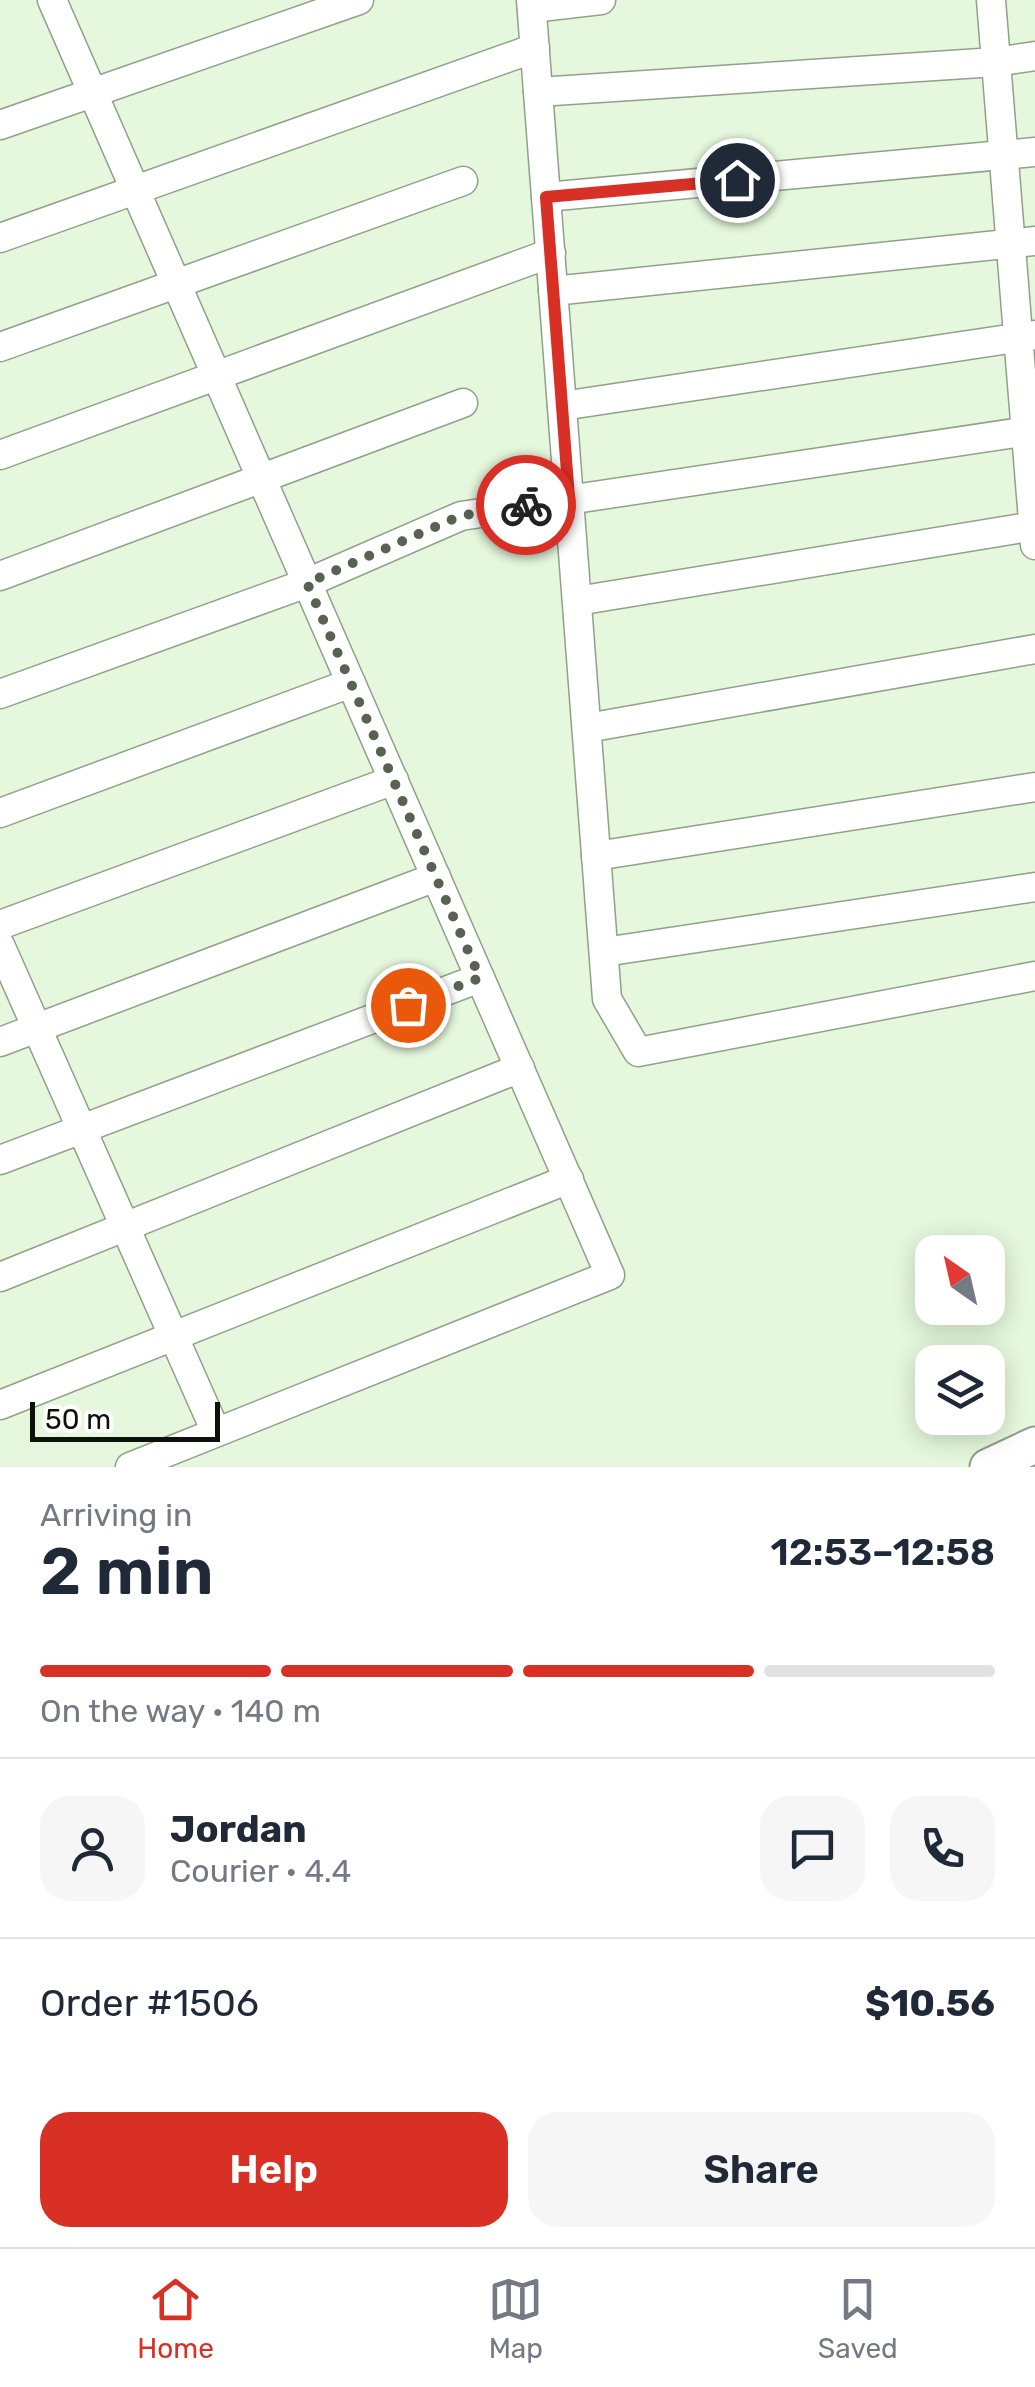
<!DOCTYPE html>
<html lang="en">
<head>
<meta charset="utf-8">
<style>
	:root { --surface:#fff; --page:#f6f6f7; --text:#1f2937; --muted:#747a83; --line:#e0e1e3; --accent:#d93025 }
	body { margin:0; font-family:Rubik,sans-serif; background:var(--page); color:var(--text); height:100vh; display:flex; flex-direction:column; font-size:38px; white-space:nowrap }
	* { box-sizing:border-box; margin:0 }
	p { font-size:32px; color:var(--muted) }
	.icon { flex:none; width:55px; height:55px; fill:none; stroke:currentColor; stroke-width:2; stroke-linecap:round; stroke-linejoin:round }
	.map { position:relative; height:1467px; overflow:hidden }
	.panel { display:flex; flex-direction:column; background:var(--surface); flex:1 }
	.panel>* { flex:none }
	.needle { width:65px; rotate:326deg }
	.buttons { position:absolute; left:915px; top:1235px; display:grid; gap:20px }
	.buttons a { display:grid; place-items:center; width:90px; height:90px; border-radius:20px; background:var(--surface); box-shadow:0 5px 25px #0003; font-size:50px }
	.scale { position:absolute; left:30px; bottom:25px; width:190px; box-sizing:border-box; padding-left:10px; border:5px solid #0c1209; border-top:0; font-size:28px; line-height:35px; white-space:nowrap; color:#0c1209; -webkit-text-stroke:8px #fefefe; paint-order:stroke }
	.pin { position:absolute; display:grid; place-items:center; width:85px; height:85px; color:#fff; margin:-42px; border:5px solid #fff; border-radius:50%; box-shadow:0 2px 10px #0007 }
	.courier { position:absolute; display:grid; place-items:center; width:100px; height:100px; margin:-50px; border:8px solid #d93025; border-radius:50%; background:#fff; color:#222; box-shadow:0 2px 12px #0007 }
	.head em { font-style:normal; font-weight:600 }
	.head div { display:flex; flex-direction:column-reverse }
	.head { display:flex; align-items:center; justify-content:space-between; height:170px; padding:0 40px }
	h1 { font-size:65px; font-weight:600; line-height:75px }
	.bar { display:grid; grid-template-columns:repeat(4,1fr); gap:15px 10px; align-content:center; height:120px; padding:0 40px }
	.bar i { height:12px; border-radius:8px; background:var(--line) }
	.bar .selected { background:var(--accent) }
	.bar p { grid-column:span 4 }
	.line { display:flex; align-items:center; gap:25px; padding:0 40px; border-top:2px solid var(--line) }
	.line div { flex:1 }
	.round { display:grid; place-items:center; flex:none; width:105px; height:105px; border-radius:30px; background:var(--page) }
	.primary-button { display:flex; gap:20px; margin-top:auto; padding:20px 40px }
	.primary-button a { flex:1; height:115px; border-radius:30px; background:var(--accent); color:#fff; font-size:40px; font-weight:600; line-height:115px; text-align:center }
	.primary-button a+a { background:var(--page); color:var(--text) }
	.dock { display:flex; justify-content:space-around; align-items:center; height:140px; border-top:2px solid var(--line); background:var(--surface); font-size:28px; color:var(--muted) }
	.dock a { display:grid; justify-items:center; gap:5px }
	.dock .selected { color:var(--accent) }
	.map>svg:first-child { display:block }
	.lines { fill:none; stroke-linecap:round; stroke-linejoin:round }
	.minor-casing { stroke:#90a189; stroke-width:31 }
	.tertiary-casing { stroke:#90a189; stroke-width:39 }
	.minor { stroke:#fff; stroke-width:28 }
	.tertiary { stroke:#fff; stroke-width:35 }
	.done { stroke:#586253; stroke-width:10; stroke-dasharray:0 18 }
	.route { stroke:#d93025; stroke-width:12 }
</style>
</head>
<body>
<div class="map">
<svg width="1035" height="1467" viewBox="0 0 1035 1467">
	<rect width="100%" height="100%" fill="#e5f8dd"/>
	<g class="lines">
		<defs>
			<g id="minor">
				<polyline points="52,0 610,1275 130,1467"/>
				<polyline points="531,0 607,999 638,1052 1035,976"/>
				<polyline points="991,0 1035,545"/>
				<polyline points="532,8 601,0"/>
				<polyline points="538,92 996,62 1035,56"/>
				<polyline points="0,125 359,0"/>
				<polyline points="546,197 1035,152"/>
				<polyline points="0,238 535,48"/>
				<polyline points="553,291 1035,241"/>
				<polyline points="0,347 463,181"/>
				<polyline points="562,406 1035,335"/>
				<polyline points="0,455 551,253"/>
				<polyline points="0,576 463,403"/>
				<polyline points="577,601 1035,526"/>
				<polyline points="0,694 307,583 461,516 1035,430"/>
				<polyline points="587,728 1035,649"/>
				<polyline points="0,813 351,683"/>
				<polyline points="596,856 1035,787"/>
				<polyline points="0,925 394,780"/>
				<polyline points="0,945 216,1432"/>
				<polyline points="604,952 1035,887"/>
				<polyline points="0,1042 436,877"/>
				<polyline points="0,1160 480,978"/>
				<polyline points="0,1277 520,1068"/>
				<polyline points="0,1405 569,1179"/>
			</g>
			<polyline id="tertiary" points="988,1467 1035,1445"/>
		</defs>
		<!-- minor casing -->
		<use href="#minor" class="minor-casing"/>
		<!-- tertiary casing -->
		<use href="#tertiary" class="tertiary-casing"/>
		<!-- minor -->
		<use href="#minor" class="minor"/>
		<!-- tertiary -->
		<use href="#tertiary" class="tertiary"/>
	</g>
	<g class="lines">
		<!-- done -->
		<polyline class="done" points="408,1005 480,978 307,583 460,516 526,505"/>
		<!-- route -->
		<polyline class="route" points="526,505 569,498 546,197 737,180"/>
	</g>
</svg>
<div class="buttons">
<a><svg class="needle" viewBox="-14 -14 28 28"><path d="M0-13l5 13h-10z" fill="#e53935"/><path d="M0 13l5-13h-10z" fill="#747a83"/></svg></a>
<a><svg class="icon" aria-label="layers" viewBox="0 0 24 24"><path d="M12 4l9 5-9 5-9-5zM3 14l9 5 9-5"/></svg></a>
</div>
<div class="scale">50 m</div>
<div class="pin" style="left:408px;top:1005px;background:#ea580c"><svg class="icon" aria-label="bag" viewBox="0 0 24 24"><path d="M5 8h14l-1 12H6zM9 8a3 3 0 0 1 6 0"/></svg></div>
<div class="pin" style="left:737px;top:180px;background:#1f2937"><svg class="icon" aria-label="home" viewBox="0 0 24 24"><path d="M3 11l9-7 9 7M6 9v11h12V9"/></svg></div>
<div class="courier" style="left:526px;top:505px"><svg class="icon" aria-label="bike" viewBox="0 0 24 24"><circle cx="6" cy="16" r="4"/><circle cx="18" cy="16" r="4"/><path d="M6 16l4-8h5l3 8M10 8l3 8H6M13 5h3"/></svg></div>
</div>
<section class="panel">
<div class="head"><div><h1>2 min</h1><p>Arriving in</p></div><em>12:53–12:58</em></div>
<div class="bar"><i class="selected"></i><i class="selected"></i><i class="selected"></i><i></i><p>On the way · 140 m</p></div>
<div class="line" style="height:180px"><a class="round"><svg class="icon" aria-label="person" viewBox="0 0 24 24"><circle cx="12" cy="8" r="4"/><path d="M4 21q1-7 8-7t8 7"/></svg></a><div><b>Jordan</b><p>Courier · 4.4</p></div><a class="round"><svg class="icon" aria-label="chat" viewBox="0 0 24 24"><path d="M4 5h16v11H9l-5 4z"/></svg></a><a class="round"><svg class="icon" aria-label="phone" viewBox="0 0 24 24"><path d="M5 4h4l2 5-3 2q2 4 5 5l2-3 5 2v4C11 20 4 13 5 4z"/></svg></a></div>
<div class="line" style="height:130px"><div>Order #1506</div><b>$10.56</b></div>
<div class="primary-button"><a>Help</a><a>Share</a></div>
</section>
<nav class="dock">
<a class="selected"><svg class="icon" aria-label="home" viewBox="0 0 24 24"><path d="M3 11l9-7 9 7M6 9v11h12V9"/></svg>Home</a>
<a><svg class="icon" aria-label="map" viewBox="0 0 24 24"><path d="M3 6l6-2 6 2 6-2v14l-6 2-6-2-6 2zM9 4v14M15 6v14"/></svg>Map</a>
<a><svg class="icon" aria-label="saved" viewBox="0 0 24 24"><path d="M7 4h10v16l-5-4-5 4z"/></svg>Saved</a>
</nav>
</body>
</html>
